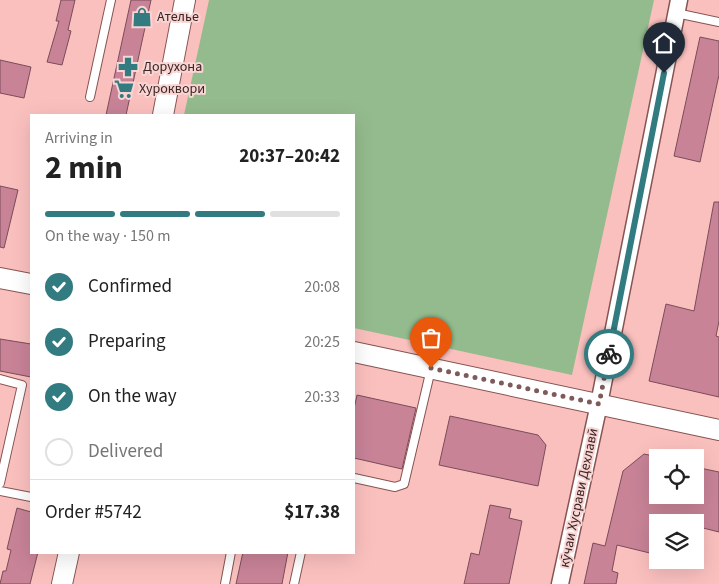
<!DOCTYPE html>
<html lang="en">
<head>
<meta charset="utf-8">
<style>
	:root { --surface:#fff; --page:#f2f2f2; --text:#222; --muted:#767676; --line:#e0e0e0; --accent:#327b80 }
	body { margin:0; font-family:"Source Sans 3",sans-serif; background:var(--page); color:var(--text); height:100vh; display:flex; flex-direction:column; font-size:19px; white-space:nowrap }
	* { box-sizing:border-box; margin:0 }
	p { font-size:16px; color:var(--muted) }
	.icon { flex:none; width:28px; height:28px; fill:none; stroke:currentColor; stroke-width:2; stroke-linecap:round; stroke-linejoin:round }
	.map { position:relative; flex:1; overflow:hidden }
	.panel { position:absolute; left:30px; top:114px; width:325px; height:440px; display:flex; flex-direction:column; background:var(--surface); border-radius:0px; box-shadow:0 5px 20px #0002 }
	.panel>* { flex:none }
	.controls { position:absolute; left:649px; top:449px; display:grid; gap:10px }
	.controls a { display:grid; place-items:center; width:55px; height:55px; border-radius:0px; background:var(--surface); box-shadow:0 5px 20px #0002; font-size:25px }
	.pin { position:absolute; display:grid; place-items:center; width:42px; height:42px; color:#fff; margin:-51px -21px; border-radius:50% 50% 50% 0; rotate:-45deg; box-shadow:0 0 5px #0007 }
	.pin .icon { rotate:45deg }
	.courier { position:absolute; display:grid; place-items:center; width:50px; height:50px; margin:-25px; border:4px solid #327b80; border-radius:50%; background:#fff; color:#222; box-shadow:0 1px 6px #0007 }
	.summary em { font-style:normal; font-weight:700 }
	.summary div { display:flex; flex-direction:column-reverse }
	.summary { display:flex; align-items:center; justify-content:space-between; height:85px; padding:0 15px }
	h1 { font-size:32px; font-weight:700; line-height:38px }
	.bar { display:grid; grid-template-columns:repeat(4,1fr); gap:8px 5px; align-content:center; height:60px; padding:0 15px }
	.bar i { height:6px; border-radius:4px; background:var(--line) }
	.bar .selected { background:var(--accent) }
	.bar p { grid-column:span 4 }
	.line { display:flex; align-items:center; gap:12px; padding:0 15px; border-top:1px solid var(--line) }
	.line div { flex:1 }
	ol { padding:0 15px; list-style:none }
	li { display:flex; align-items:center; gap:15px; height:55px }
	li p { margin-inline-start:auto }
	li .icon { padding:5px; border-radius:50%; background:var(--accent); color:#fff; stroke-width:4 }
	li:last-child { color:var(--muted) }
	li i { width:28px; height:28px; border:2px solid var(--line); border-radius:50% }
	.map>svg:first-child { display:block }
	.green { fill:#94bb8d }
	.building { fill:#c88397; stroke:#7b4c5a }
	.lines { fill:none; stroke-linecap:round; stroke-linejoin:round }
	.service-casing { stroke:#865453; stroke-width:10 }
	.minor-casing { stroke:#865453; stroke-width:19 }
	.tertiary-casing { stroke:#865453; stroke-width:22 }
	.service { stroke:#fff; stroke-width:8 }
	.minor { stroke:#fff; stroke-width:16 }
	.tertiary { stroke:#fff; stroke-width:20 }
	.done { stroke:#7e5b5b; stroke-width:5; stroke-dasharray:0 9 }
	.route { stroke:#327b80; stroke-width:6 }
	.labels { text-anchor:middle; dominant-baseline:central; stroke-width:4; stroke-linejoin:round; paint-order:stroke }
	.poi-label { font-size:14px; fill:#3b2525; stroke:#f8d4d3; text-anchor:start }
	.street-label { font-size:14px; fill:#3b2525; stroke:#f8d4d3 }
</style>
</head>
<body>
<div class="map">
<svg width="719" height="584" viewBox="0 0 719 584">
	<rect width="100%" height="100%" fill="#fac0be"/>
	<!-- green -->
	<polygon class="green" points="209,0 654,0 572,375 354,328 354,115 184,115"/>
	<!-- building -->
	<g class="building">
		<polygon points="61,0 75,0 68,30 71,31 62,65 47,62 59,21 56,21"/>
		<polygon points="131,0 151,0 126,115 106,115"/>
		<polygon points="700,37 719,41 719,75 700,162 674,156"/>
		<polygon points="0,60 31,67 24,98 0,93"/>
		<polygon points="0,186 18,190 4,248 0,247"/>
		<polygon points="714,202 719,202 719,321 716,336 719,337 719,397 649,381 666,304 694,311"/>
		<polygon points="0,339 31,344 31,377 0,371"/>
		<polygon points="357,395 416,408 402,469 354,458 354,409"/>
		<polygon points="450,416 538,435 546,445 538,486 439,465"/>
		<polygon points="644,454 658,457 658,495 695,495 695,467 719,472 719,532 695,526 695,522 668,520 668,522 658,522 658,555 617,545 612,571 618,573 616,584 584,584 593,543 605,546 623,471"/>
		<polygon points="490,505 511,509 509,518 522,521 509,584 464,584 471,553 479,555"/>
		<polygon points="17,508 31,512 31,552 38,552 30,584 0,584 3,571 6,571 11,550 7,549"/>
		<polygon points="243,552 288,552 282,584 236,584"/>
	</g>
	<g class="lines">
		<defs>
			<g id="service">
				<polyline points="676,13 719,22"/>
				<polyline points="90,97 111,0"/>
				<polyline points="0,379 22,385 0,483"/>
				<polyline points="354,478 395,487 404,484 431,369"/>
				<polyline points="0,491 31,497"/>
				<polyline points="225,584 231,552"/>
				<polyline points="294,584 301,552"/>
			</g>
			<polyline id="minor" points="560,584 599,404 679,0"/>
			<g id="tertiary">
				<polyline points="163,115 185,0"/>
				<polyline points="0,278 31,284"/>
				<polyline points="354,352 719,430"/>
				<polyline points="62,584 69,552"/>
			</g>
		</defs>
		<!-- service casing -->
		<use href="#service" class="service-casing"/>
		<!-- minor casing -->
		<use href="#minor" class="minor-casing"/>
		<!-- tertiary casing -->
		<use href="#tertiary" class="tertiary-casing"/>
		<!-- service -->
		<use href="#service" class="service"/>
		<!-- minor -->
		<use href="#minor" class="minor"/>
		<!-- tertiary -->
		<use href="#tertiary" class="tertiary"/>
	</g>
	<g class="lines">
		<!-- done -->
		<polyline class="done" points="431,368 599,404 609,354"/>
		<!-- route -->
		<polyline class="route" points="609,354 664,73"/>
	</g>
	<!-- icons -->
	<defs>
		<symbol id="shop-bare" viewBox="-9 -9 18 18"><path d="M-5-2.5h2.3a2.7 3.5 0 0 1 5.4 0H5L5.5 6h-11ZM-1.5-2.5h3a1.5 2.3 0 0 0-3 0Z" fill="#327b80" stroke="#f8d4d3" stroke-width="2.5" paint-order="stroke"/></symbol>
		<symbol id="pharmacy-bare" viewBox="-9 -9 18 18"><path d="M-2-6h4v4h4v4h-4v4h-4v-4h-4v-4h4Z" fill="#327b80" stroke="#f8d4d3" stroke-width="2.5" paint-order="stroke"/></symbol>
		<symbol id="supermarket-bare" viewBox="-9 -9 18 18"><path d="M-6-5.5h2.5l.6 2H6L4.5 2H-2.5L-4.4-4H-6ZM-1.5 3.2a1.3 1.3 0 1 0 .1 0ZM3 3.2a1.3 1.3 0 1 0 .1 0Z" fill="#327b80" stroke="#f8d4d3" stroke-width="2.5" paint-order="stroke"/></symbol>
	</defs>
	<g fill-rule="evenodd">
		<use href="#shop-bare" x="128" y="3" width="28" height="28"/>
		<use href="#pharmacy-bare" x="114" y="53" width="28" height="28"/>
		<use href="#supermarket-bare" x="110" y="75" width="28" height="28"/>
	</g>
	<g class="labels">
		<!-- poi labels -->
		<g class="poi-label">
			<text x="157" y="17">Ателье</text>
			<text x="143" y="67">Дорухона</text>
			<text x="139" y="89">Хуроквори</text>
		</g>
		<!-- street labels -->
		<g class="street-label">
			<text transform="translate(579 498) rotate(-78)">кӯчаи Хусрави Дехлавӣ</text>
		</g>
	</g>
</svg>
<div class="controls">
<a><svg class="icon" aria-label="locate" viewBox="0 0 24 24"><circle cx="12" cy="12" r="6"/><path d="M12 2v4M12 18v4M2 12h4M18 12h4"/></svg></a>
<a><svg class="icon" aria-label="layers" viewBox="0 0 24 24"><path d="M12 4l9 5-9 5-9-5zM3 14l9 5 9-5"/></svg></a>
</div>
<div class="pin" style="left:431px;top:368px;background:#ea580c"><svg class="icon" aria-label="bag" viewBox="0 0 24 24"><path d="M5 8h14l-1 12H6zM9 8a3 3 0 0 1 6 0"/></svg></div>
<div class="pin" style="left:664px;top:73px;background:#1f2937"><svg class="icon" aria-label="home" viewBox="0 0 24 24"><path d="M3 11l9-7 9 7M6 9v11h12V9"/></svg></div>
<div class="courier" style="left:609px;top:354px"><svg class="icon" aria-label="bike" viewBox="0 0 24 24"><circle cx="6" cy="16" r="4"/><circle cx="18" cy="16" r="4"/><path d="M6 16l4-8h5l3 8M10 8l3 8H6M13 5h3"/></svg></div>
<section class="panel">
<div class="summary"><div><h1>2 min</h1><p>Arriving in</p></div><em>20:37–20:42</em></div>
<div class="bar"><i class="selected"></i><i class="selected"></i><i class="selected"></i><i></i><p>On the way · 150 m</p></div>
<ol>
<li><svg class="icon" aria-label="check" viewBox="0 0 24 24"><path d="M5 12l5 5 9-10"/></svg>Confirmed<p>20:08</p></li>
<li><svg class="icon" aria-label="check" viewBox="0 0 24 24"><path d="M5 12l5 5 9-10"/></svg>Preparing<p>20:25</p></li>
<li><svg class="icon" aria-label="check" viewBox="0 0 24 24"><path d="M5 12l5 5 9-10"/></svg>On the way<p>20:33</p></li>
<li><i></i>Delivered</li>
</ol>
<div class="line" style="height:65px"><div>Order #5742</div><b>$17.38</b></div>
</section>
</div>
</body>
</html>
